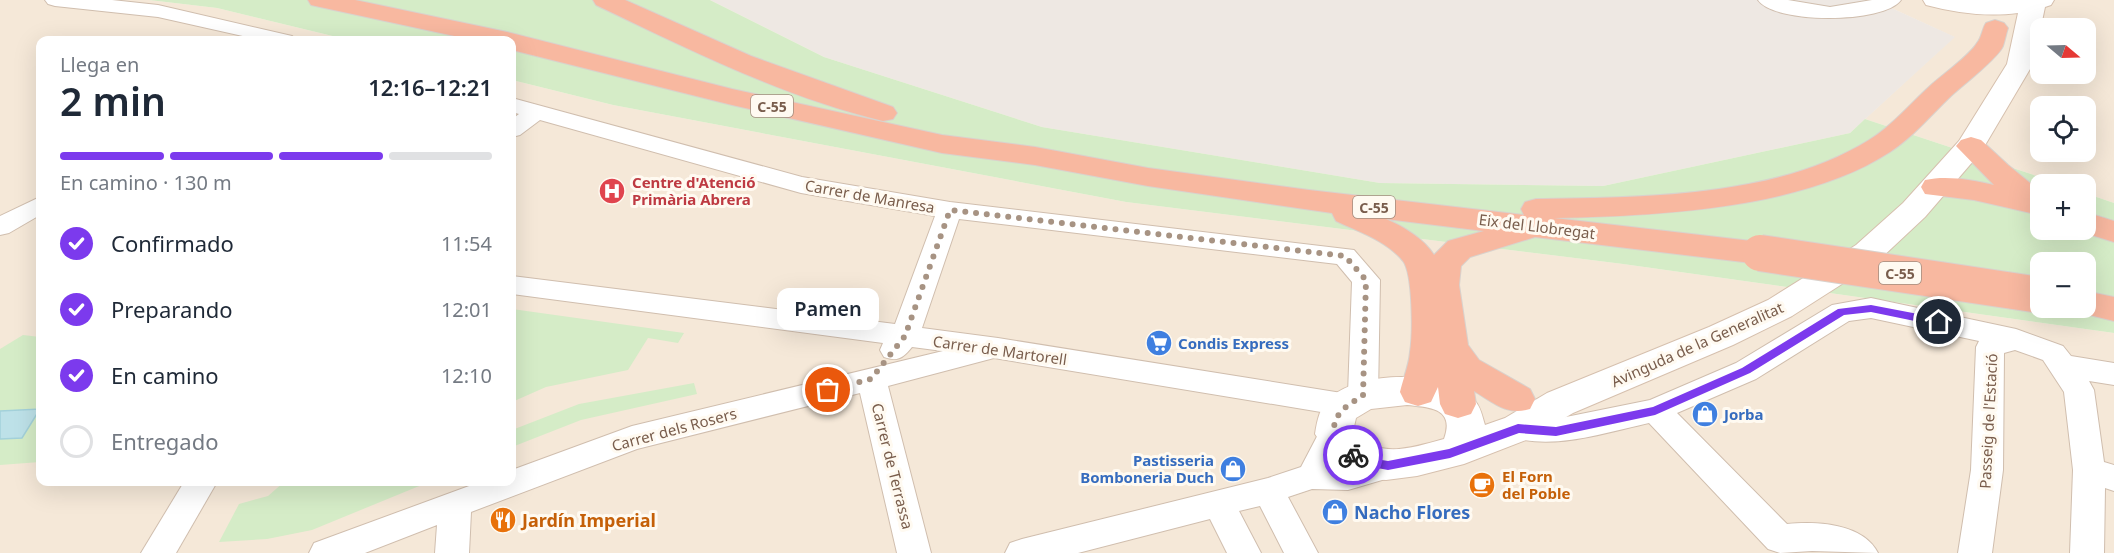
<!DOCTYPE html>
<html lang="es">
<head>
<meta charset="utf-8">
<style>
	:root { --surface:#fff; --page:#f6f6f7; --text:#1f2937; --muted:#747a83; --line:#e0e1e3; --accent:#7c3aed }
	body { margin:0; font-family:"Noto Sans",sans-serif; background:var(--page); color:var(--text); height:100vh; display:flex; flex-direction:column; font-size:22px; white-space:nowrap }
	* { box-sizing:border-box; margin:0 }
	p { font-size:20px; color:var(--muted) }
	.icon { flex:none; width:33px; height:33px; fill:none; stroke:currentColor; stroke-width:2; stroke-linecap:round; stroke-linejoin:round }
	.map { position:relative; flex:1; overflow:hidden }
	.drawer { position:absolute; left:36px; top:36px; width:480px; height:450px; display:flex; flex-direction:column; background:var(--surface); border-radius:12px; box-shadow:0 6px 24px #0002 }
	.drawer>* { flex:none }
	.needle { width:39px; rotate:109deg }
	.controls { position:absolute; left:2030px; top:18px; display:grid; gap:12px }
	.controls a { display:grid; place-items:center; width:66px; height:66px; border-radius:12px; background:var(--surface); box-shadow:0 6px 24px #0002; font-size:30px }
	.pin { position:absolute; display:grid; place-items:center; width:51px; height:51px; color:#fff; margin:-26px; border:3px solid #fff; border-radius:50%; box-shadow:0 2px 6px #0007 }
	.courier { position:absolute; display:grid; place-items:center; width:60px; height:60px; margin:-30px; border:4px solid #7c3aed; border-radius:50%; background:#fff; color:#222; box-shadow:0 2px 8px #0007 }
	.bubble { position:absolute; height:42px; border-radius:12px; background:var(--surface); box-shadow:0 6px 24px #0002; font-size:20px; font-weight:600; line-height:42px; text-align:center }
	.head em { font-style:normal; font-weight:600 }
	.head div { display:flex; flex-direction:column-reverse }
	.head { display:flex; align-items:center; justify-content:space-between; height:102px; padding:0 24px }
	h1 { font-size:39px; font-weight:600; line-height:45px }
	.bar { display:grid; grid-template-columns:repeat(4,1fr); gap:9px 6px; align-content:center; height:72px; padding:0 24px }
	.bar i { height:8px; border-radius:4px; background:var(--line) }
	.bar .current { background:var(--accent) }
	.bar p { grid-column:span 4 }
	ol { padding:0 24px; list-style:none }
	li { display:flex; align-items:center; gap:18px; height:66px }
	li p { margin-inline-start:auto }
	li .icon { padding:6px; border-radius:50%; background:var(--accent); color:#fff; stroke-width:4 }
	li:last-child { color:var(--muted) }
	li i { width:33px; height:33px; border:3px solid var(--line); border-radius:50% }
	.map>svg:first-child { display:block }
	.residential { fill:#f5e8d8; fill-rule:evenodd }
	.industrial { fill:#eee8e3 }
	.green { fill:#d5ecc7; fill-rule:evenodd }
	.water { fill:#bde1e8; stroke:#a3d1da; stroke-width:1.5 }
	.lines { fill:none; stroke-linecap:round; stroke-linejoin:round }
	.street-casing { stroke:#d0beae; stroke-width:2 }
	.secondary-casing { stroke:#d6c0ae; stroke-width:2 }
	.highway-casing { stroke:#d9d2cd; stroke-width:2 }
	.street { fill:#fff; fill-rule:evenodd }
	.secondary { fill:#fff; fill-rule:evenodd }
	.highway { fill:#f8b8a0; fill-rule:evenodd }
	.highway-bridge-casing { stroke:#d9d2cd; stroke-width:38; stroke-linecap:butt }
	.highway-bridge { stroke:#f8b8a0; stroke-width:36 }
	.route { fill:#7c3aed }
	.done { stroke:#a79383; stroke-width:6; stroke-dasharray:0 10.8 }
	.labels { text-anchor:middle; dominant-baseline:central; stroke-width:6; stroke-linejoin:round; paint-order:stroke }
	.shield { fill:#fffaf1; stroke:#a18c7e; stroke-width:1.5 }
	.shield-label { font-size:14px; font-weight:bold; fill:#795d4c }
	.health-label { font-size:15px; font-weight:bold; fill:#be3a42; stroke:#fffaf1; text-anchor:start }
	.street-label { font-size:15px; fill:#795d4c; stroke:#fffaf1 }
	.shop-label { font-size:15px; font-weight:bold; fill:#366cbe; stroke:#fffaf1; text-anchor:start }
	.food-label { font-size:15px; font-weight:bold; fill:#c56008; stroke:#fffaf1; text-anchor:start }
	.near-shop-label { font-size:18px; font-weight:bold; fill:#366cbe; stroke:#fffaf1; text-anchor:start }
	.near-food-label { font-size:18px; font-weight:bold; fill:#c56008; stroke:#fffaf1; text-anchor:start }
</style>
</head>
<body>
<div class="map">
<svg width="2114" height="553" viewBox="0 0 2114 553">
	<rect width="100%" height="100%" fill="#fdf6ea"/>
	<!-- residential -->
	<g class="residential">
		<polygon points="0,0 149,0 217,8 349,40 40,40 40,482 512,482 512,80 613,105 1126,202 1623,264 2114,333 2114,553 0,553"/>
		<path d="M1874,0H2114V203L2085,193V184H2061L1865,119L1954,37ZM2040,28H2085V74H2040ZM2040,106H2085V152H2040Z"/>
	</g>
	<!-- industrial -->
	<polygon class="industrial" points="710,0 1874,0 1955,37 1850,133 1603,186 1380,183 1042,127 824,57"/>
	<!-- green -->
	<g class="green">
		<path d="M149,0H710L824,57L1042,127L1380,183L1603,186L1850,133L1865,119L2061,184H2040V230H2085V193L2114,203V333L1623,264L1126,202L613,105L512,80V40H349L217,8ZM2040,262H2085V308H2040Z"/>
		<polygon points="512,309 684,333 678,343 648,338 628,370 546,387 512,402"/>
		<polygon points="23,335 40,337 40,462 0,465 0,349"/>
		<polygon points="694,383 697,394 581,420 512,447 512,430 579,404"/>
		<polygon points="284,482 429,482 312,530 267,539 219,542 239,504 268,496"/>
	</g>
	<!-- water -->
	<polygon class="water" points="40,409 22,438 0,439 0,411"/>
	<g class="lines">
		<defs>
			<g id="street">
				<polygon points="45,0 112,0 158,5 292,36 296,40 260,40 158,17 55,6 48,4"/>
				<path d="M1758,0H1788L1830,7L1872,0H1901C1884,24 1774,24 1758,0Z"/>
				<path d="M512,98L802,177L950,202L1354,250L1380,280L1378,396L1374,404L1359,406L1356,413L1345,416L994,358L888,386L931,553H897L860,393L637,449L471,512L469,553H435L437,525L365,553H309L314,543L480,482H512V470L632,426L943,351L912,347C903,358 898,362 884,357L880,350L883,343L512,294V276L895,324L935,216L801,193L540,120L520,135L512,137V119L519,114L512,112ZM959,219L1337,264L1352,282L1348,394L998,338L922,328Z"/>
				<polygon points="40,197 40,215 9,233 0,235 0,216"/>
				<path d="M1871,298L2016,329L2063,346L2071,356L2114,363V385L2089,381L2094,390L2104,462L2114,465V491L2105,488L2104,553H2070L2073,470L2064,392L2043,360L2015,350L2004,353L2003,470L1992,553H1958L1971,470L1976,347L1979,341L1871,318L1849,321L1756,379L1677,413L1787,524C1816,521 1863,523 1878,553L1812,551L1780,553L1768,549L1649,423C1603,433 1553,451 1507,436L1503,428L1507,420L1518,416L1556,419L1650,400L1736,363L1832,305Z"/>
				<path d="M1334,422L1345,425L1349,434L1334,464C1356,464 1378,450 1399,457L1404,466L1399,475L1348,490L1312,489L1288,497L1318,553H1284L1260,506L1239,511L1261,553H1227L1210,519L1078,553H1005L1010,543L1022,539L1268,478L1301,467L1323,425Z"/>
				<polygon points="184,482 217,482 176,553 141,553"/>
			</g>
			<path id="secondary" d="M1923,0H2054L2051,5L2045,7L2033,64L1981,152L1925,217L1878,261L1792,316L1733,345L1573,413L1531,438L1464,464L1417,476L1386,480L1372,479L1345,469L1332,459L1315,434C1317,421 1320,405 1331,397C1363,370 1445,370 1474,400C1481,407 1482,416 1485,425L1505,418L1547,393L1709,327L1768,300L1856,245L1903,203L1959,141L2007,64L2018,13C1987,17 1956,13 1926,5ZM1407,405C1431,407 1455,409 1444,439C1411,448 1378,460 1353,431L1356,418L1371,409Z"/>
			<g id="highway">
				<path d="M308,0H355L507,32L732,89L942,135L1035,147L1148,168L1309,190L1524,215L1521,209L1525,202L1536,199C1642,197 1776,198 1869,140C1892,126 1910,104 1930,86C1942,75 1969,56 1977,43C1982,37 1982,29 1986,23L1995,20L2004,23L2008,28C2006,34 2005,40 2003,46C1998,58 1963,85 1951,96C1931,115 1913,137 1890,152C1803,209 1656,216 1554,218L1760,242L1771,245L1776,253L1771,261L1760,264L1535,237L1470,257L1461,266L1459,285L1468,345L1479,360L1530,389L1535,399L1530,409C1507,416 1494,403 1474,391L1476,404L1471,414L1458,418L1445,414L1440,404L1438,387L1431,402L1418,406L1405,402L1400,392C1403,379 1409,365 1410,352C1413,334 1413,274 1403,261C1386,240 1359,232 1336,221L1332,213L1148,186L1035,165L942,153L732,105L512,50V40H473L320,7L311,5ZM1386,219L1484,231L1448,241L1434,255C1423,238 1404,227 1386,219Z"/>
				<path d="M593,0H625L751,56L893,107L897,113L893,119L883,121C784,97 688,49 596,5Z"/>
				<path d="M1971,137L1981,140L2008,165L2040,191V215L1974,200L1925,194L1921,187L1925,180C1947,175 1972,180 1994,185L1956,146L1961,140Z"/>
				<polygon points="2085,212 2114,221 2114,242 2075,230 2085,230"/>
				<polygon points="2085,291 2114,297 2114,321 2073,311 2071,308 2085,308"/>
			</g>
		</defs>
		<!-- street casing -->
		<use href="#street" class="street-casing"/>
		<!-- secondary casing -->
		<use href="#secondary" class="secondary-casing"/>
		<!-- highway casing -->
		<use href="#highway" class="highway-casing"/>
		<!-- street -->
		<use href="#street" class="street"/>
		<!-- secondary -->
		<use href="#secondary" class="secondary"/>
		<!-- highway -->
		<use href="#highway" class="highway"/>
		<defs>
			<polyline id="highway-bridge" points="1760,253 2040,295"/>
		</defs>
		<!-- highway-bridge casing -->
		<use href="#highway-bridge" class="highway-bridge-casing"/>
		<!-- highway-bridge -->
		<use href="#highway-bridge" class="highway-bridge"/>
	</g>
	<!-- route -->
	<polygon class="route" points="1871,305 1939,318 1944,322 1939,326 1871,312 1844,315 1750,373 1655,415 1556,436 1519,433 1450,458 1388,470 1356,464 1348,455 1353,451 1363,457 1388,461 1449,449 1518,424 1556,427 1653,407 1742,368 1838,309"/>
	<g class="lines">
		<!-- done -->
		<path class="done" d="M828,390L871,379L905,336L950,210L1345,256L1366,280L1363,396C1332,412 1322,432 1353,455"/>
	</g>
	<!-- icons -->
	<defs>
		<symbol id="hospital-disc" viewBox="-11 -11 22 22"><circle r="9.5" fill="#e0444e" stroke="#fffaf1"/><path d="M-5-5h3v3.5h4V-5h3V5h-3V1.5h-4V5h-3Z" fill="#fff"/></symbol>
		<symbol id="supermarket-disc" viewBox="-11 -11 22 22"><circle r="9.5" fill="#3f7fe0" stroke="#fffaf1"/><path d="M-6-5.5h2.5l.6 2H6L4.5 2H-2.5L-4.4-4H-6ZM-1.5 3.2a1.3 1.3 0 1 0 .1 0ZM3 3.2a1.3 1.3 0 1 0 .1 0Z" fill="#fff"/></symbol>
		<symbol id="shop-disc" viewBox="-11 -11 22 22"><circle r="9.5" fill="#3f7fe0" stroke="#fffaf1"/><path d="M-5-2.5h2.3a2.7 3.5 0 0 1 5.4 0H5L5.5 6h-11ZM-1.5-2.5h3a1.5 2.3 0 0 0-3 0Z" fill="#fff"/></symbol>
		<symbol id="cafe-disc" viewBox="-11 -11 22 22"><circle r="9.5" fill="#e8710a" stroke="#fffaf1"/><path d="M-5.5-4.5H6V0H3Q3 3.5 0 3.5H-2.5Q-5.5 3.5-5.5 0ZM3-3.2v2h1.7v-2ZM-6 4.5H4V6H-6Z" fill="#fff"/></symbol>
		<symbol id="restaurant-disc" viewBox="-11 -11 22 22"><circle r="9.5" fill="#e8710a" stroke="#fffaf1"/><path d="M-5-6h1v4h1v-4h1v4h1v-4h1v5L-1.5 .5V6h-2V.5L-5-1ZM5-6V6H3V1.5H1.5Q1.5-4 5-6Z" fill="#fff"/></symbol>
	</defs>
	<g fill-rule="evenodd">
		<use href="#hospital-disc" x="597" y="176" width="30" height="30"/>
		<use href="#supermarket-disc" x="1144" y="328" width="30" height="30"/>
		<use href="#shop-disc" x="1690" y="399" width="30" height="30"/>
		<use href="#shop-disc" x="1218" y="454" width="30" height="30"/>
		<use href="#cafe-disc" x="1467" y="470" width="30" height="30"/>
		<use href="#shop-disc" x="1320" y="497" width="30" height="30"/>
		<use href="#restaurant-disc" x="488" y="505" width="30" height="30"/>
	</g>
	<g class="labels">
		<!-- shield labels -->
		<g class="shield">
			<rect x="751" y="95" width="42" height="22" rx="4.5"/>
			<rect x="1353" y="196" width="42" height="22" rx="4.5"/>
			<rect x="1879" y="262" width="42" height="22" rx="4.5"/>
		</g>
		<g class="shield-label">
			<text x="772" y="106">C-55</text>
			<text x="1374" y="207">C-55</text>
			<text x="1900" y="273">C-55</text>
		</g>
		<!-- health labels -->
		<g class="health-label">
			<text x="632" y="182">Centre d'Atenció<tspan x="632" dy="17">Primària Abrera</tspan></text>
		</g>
		<!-- street labels -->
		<g class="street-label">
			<text transform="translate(870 196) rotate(10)">Carrer de Manresa</text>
			<text transform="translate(1537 226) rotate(7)">Eix del Llobregat</text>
			<text transform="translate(1697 344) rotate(-24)">Avinguda de la Generalitat</text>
			<text transform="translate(1000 350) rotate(8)">Carrer de Martorell</text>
			<text transform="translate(1988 421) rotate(-87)">Passeig de l'Estació</text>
			<text transform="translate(674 429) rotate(-15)">Carrer dels Rosers</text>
			<text transform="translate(893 466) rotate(76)">Carrer de Terrassa</text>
		</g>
		<!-- shop labels -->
		<g class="shop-label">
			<text x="1178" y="343">Condis Express</text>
			<text x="1724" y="414">Jorba</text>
			<text x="1214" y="460" text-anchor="end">Pastisseria<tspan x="1214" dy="17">Bomboneria Duch</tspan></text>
		</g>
		<!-- food labels -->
		<g class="food-label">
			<text x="1502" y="476">El Forn<tspan x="1502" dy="17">del Poble</tspan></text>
		</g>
		<!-- near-shop labels -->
		<g class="near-shop-label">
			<text x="1354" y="512">Nacho Flores</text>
		</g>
		<!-- near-food labels -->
		<g class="near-food-label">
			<text x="522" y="520">Jardín Imperial</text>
		</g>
	</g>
</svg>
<div class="controls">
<a><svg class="needle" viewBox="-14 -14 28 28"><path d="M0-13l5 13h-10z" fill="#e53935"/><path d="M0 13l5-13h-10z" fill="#747a83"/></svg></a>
<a><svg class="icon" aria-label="locate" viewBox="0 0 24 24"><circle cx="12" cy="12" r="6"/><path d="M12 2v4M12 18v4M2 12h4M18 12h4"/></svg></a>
<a>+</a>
<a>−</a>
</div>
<div class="pin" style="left:828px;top:390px;background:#ea580c"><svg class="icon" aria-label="bag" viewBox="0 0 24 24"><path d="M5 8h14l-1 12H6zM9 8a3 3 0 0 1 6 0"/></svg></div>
<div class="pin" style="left:1939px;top:322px;background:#1f2937"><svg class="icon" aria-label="home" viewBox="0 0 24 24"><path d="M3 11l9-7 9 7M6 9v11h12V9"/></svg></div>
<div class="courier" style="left:1353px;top:455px"><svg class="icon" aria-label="bike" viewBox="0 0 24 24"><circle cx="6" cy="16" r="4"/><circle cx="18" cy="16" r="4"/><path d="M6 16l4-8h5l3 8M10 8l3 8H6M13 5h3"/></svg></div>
<div class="bubble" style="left:777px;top:288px;width:102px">Pamen</div>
<section class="drawer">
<div class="head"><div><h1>2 min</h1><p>Llega en</p></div><em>12:16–12:21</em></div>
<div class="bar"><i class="current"></i><i class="current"></i><i class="current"></i><i></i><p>En camino · 130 m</p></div>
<ol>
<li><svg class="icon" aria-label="check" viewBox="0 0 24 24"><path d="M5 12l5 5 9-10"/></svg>Confirmado<p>11:54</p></li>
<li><svg class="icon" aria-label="check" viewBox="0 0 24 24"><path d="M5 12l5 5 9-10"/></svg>Preparando<p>12:01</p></li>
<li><svg class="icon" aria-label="check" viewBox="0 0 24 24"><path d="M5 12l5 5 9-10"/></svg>En camino<p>12:10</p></li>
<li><i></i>Entregado</li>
</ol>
</section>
</div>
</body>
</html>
